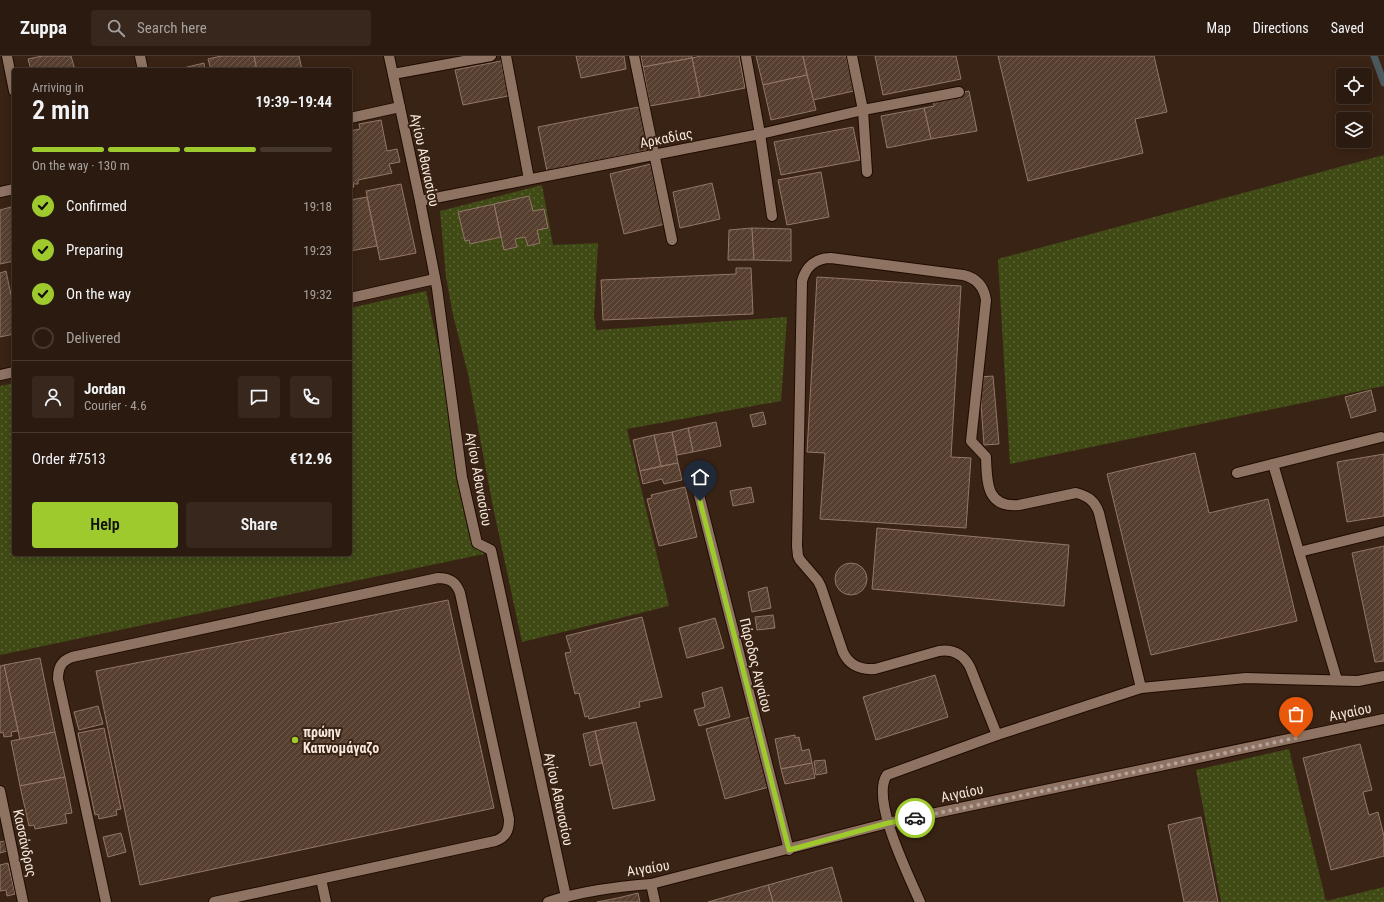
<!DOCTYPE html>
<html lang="en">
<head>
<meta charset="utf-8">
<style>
	:root { --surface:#2b1a0f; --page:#37271d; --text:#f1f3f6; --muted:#a6a19e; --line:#47382f; --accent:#9fca2d }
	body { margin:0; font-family:"Roboto Condensed",sans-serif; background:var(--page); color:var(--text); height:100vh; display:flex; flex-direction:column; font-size:15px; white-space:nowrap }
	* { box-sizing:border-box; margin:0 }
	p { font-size:13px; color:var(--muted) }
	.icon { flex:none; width:22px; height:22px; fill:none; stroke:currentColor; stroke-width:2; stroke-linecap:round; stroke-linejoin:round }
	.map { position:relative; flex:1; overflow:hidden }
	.drawer { position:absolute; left:12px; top:12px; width:340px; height:488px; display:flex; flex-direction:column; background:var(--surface); border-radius:4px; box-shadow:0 2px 10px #0003,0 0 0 1px var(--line) }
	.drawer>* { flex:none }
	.controls { position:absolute; left:1336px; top:12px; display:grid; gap:8px }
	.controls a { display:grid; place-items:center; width:36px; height:36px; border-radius:4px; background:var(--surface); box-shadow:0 2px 10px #0003,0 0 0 1px var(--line); font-size:20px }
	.pin { position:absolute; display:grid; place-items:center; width:34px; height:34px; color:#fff; margin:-41px -17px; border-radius:50% 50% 50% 0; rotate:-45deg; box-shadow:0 0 4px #0007 }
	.pin .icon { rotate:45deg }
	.courier { position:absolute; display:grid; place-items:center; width:40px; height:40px; margin:-20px; border:3px solid #9fca2d; border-radius:50%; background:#fff; color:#222; box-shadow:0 1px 5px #0007 }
	.headline em { font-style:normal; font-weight:600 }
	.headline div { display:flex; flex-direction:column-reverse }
	.headline { display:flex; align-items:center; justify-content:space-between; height:68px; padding:0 20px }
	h1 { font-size:26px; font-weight:600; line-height:30px }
	.bar { display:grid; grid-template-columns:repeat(4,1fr); gap:6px 4px; align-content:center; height:48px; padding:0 20px }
	.bar i { height:5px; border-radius:3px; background:var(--line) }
	.bar .current { background:var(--accent) }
	.bar p { grid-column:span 4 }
	.line { display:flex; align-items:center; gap:10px; padding:0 20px; border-top:1px solid var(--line) }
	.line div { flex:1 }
	.round { display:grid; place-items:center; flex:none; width:42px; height:42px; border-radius:4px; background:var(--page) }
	ol { padding:0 20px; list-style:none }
	li { display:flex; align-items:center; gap:12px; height:44px }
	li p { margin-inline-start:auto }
	li .icon { padding:4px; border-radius:50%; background:var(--accent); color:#111; stroke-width:4 }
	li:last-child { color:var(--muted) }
	li i { width:22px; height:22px; border:2px solid var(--line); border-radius:50% }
	.button { display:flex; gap:8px; margin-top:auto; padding:8px 20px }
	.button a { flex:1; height:46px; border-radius:4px; background:var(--accent); color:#111; font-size:16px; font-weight:600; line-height:46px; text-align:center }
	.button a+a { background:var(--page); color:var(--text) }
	header { display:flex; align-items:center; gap:24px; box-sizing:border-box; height:56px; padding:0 20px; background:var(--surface); border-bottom:1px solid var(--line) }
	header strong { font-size:19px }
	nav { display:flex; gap:22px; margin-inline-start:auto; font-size:14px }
	.search { width:280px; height:36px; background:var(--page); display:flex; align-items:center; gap:10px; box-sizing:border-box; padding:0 14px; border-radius:4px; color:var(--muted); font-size:15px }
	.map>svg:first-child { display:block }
	.green { fill:url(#green-dots) }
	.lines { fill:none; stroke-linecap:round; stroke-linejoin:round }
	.stream { stroke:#4b585e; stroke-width:7 }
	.building { fill:url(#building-hatch); stroke:#927767 }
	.minor-casing { stroke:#1f0b01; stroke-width:12 }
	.minor { stroke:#8e7363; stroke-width:10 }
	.done { stroke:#b4a297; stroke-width:4; stroke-dasharray:0 7.2 }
	.route { stroke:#9fca2d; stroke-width:5 }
	.poi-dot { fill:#9fca2d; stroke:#392314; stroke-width:1.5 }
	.labels { text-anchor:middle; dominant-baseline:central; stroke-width:4; stroke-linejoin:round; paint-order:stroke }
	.street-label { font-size:14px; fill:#f6e7dd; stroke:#392314 }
	.poi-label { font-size:14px; font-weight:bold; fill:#f6e7dd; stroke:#392314; text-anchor:start }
</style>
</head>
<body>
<header>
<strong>Zuppa</strong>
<div class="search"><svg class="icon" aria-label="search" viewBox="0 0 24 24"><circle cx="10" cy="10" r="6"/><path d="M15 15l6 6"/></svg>Search here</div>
<nav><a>Map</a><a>Directions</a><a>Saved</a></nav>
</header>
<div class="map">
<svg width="1384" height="846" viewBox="0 0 1384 846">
	<defs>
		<pattern id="green-dots" width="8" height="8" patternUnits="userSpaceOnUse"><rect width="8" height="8" fill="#404a15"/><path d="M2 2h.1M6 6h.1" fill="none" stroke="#5c6437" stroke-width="1.8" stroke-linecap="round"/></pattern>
		<pattern id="building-hatch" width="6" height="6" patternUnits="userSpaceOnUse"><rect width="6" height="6" fill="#573f30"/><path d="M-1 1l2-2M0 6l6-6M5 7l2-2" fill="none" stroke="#705b4e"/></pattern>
	</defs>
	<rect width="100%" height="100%" fill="#392314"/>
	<!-- green -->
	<g class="green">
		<polygon points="1384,99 1384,330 1010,408 998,203"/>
		<polygon points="542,129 553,189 598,187 594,260 596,274 787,261 781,345 627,373 669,550 522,586 492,446 468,318 453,259 446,221 440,155"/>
		<polygon points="426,235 484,498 0,599 0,330 14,327 14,498 350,498 350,252"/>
		<polygon points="1289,693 1326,845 1384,831 1384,846 1221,846 1196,714"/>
	</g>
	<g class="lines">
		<!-- stream -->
		<polyline class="stream" points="1374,0 1384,27"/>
	</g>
	<!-- building -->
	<g class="building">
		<polygon points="42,0 71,0 75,14 31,14 28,3"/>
		<polygon points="221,0 254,0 257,14 211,14 208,3"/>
		<polygon points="254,0 299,0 302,14 257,14"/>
		<polygon points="576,0 624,0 626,13 581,22"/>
		<polygon points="641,0 692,0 692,2 643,11"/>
		<polygon points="701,0 739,0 745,32 700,41 692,2"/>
		<polygon points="756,0 803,0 807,19 763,29"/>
		<polygon points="803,0 846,0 854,35 813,44"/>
		<polygon points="875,0 956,0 961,23 883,39"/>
		<polygon points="998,0 1154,0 1167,56 1135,63 1143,97 1028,125"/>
		<polygon points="692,2 700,41 650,50 643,11"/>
		<polygon points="501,5 508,40 463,49 455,14"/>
		<polygon points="204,7 205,14 175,14"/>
		<polygon points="807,19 816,54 771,64 763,29"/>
		<polygon points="969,35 977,75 931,83 924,52 934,50 933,42"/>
		<polygon points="639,51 648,94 547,115 538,71"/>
		<polygon points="924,52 931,83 887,92 881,60"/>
		<polygon points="381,64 387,95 397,93 400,106 389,108 392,117 358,124 358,128 353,128 354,131 350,132 350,75 360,73 359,68"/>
		<polygon points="853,71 860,104 781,119 774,86"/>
		<polygon points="651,108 665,168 624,178 610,118"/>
		<polygon points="821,116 829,161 787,169 778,124"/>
		<polygon points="712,127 720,163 680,172 673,136"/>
		<polygon points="401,128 416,197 380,204 366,135"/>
		<polygon points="529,140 533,155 544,153 548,172 537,174 540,187 528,190 525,181 515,183 517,191 504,194 494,148"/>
		<polygon points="367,141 377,190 350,195 350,144"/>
		<polygon points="494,148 501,181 470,188 469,184 465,185 458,156"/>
		<polygon points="11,151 14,166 14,205 0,208 0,154"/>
		<polygon points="752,172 754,204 728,204 729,174"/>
		<polygon points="752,172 791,173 791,205 754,204"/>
		<polygon points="736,212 751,212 753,258 603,264 601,224 736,218"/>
		<polygon points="6,215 14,253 14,278 0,281 0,217"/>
		<polygon points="817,221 961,230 951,401 971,402 966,472 820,463 825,397 807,396"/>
		<polygon points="993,320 999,388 984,389 979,321"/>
		<polygon points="1371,334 1376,355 1351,362 1345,341"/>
		<polygon points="763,356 766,368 753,371 750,359"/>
		<polygon points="716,366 721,390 693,396 688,372"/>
		<polygon points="688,372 693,396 677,399 672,376"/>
		<polygon points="672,376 678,407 661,410 654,379"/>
		<polygon points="654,379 661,410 640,415 633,384"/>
		<polygon points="1195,397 1209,457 1268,443 1297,565 1151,599 1107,418"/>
		<polygon points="1384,398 1384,460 1347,466 1337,406"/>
		<polygon points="678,407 682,424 664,428 662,423 643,428 640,415"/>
		<polygon points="685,431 697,481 659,490 647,443 652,442 651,439"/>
		<polygon points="751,431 754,446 733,450 730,435"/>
		<polygon points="877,472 1069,489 1064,550 872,533"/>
		<polygon points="1384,490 1384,605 1375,606 1352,497"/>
		<circle cx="851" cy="523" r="16"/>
		<polygon points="767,531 771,552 752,556 748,536"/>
		<polygon points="448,544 494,752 140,829 96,615"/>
		<polygon points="773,559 775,572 757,574 755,561"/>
		<polygon points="642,561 662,641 639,646 640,651 589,663 588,660 585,661 579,637 575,638 565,597 571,596 566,580"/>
		<polygon points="715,562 724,592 687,602 679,572"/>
		<polygon points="40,602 55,676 20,684 4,609"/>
		<polygon points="4,609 18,675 11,676 12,680 4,681 3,676 0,677 0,610"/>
		<polygon points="935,619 948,661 876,684 863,641"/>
		<polygon points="722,631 730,661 699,670 694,654 705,651 702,637"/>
		<polygon points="98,650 103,668 79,674 74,656"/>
		<polygon points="750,661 769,731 725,743 706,673"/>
		<polygon points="636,666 655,744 613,753 595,675"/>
		<polygon points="104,672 121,753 116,754 117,759 99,763 98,758 95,759 78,677"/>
		<polygon points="595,675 602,707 590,710 583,678"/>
		<polygon points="55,676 65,721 20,730 11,685"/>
		<polygon points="795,679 795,682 799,681 802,695 809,693 812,707 781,713 775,683"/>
		<polygon points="1360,688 1372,734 1363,736 1369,759 1378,756 1384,780 1384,800 1331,814 1303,702"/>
		<polygon points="825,704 827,717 816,719 814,705"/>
		<polygon points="812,707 815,722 785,728 781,713"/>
		<polygon points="65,721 72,757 65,758 67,767 35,773 34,769 29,770 20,730"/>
		<polygon points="1201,761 1218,846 1184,846 1168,769"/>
		<polygon points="121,777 126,796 108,801 103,781"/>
		<polygon points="5,785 7,795 0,797 0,786"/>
		<polygon points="8,807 15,838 7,840 6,834 0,835 0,809"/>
		<polygon points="832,811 842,846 773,846 768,829"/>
		<polygon points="768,829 773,846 708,846"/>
		<polygon points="638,837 640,846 597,846 618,842"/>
	</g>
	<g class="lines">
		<defs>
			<g id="minor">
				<polyline points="7,0 14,35"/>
				<polyline points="140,0 143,14"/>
				<polyline points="389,0 420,145 437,232 462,421 477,487 491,494 566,841"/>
				<polyline points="506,0 529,123"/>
				<polyline points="634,0 672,184"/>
				<polyline points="746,0 760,78 772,160"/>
				<polyline points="852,0 863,54 867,116"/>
				<polyline points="393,18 491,0"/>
				<polyline points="350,62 400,51"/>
				<polyline points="0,136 14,133"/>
				<polyline points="420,145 760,78 863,54 959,36"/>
				<polyline points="350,242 435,223"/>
				<polyline points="0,319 14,316"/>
				<polyline points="1273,408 1337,624"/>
				<polyline points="1237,417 1381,381"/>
				<polyline points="697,431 789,794"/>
				<polyline points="1299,496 1384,475"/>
				<path d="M997,679L970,611C963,598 953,593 939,595L875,613C860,614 849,609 843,596L821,531L818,525L800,504L798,500L797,490L802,225C806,210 816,202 831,202L963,219C977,222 984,231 986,244L971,385L986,401C987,426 986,452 1019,449L1076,437C1088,440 1095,445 1099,457L1141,632"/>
				<polyline points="0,735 23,846"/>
				<polyline points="321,823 326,846"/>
				<polyline points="651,828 655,846"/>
				<path d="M106,846L58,623C58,612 61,605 72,601L438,522C450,522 456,526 460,537L509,763C509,775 506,781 495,785L214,846"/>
				<path d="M548,846C582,835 615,831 651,828L888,767L1384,663"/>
				<path d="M920,846C909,820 870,743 887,719L997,679L1141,632L1246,622L1358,625L1384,620"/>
			</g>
		</defs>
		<!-- minor casing -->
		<use href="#minor" class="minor-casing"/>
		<!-- minor -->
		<use href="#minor" class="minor"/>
	</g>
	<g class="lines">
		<!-- done -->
		<polyline class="done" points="915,762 1296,682"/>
		<!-- route -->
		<polyline class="route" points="700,445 789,794 888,767 915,762"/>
	</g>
	<!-- markers -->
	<circle class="poi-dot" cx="295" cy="684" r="4"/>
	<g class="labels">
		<!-- street labels -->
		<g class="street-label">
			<text transform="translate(666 82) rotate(-11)">Αρκαδίας</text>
			<text transform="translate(425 104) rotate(78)">Αγίου Αθανασίου</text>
			<text transform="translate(479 423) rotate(80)">Αγίου Αθανασίου</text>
			<text transform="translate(756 609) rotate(76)">Πάροδος Αιγαίου</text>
			<text transform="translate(1350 656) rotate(-12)">Αιγαίου</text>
			<text transform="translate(962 737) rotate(-12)">Αιγαίου</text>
			<text transform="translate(559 743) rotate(78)">Αγίου Αθανασίου</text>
			<text transform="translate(25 787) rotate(78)">Κασσάνδρας</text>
			<text transform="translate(648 812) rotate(-9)">Αιγαίου</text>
		</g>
		<!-- poi labels -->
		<g class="poi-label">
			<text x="303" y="676">πρώην<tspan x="303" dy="16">Καπνομάγαζο</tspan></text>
		</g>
	</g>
</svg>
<div class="controls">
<a><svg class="icon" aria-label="locate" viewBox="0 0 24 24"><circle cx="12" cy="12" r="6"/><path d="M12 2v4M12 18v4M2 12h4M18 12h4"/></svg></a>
<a><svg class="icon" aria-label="layers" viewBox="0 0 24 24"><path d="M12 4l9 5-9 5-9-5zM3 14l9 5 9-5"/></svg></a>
</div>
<div class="pin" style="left:1296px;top:682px;background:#ea580c"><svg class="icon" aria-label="bag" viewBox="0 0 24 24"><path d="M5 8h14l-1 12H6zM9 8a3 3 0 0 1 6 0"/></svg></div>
<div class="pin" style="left:700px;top:445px;background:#1f2937"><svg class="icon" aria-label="home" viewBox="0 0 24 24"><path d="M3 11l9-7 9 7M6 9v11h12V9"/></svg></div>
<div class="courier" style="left:915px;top:762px"><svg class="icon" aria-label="car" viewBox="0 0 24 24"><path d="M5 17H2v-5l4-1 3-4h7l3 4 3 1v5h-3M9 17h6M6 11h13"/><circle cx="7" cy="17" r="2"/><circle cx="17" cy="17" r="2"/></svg></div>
<section class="drawer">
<div class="headline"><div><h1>2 min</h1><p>Arriving in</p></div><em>19:39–19:44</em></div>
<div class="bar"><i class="current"></i><i class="current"></i><i class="current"></i><i></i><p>On the way · 130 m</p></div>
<ol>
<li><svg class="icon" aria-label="check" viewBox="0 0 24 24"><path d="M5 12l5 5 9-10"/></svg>Confirmed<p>19:18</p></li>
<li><svg class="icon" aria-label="check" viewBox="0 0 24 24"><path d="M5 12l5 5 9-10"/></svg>Preparing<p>19:23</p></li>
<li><svg class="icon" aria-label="check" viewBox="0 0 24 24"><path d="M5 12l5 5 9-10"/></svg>On the way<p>19:32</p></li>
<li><i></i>Delivered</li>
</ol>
<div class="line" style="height:72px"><a class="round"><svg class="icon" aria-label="person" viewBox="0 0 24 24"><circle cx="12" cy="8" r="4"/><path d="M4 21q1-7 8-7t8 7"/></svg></a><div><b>Jordan</b><p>Courier · 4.6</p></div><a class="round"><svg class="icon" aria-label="chat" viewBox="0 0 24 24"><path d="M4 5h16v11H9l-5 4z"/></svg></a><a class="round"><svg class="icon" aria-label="phone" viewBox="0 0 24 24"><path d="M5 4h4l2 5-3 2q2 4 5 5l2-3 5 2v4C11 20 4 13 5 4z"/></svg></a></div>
<div class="line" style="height:52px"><div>Order #7513</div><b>€12.96</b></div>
<div class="button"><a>Help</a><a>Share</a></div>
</section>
</div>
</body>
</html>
